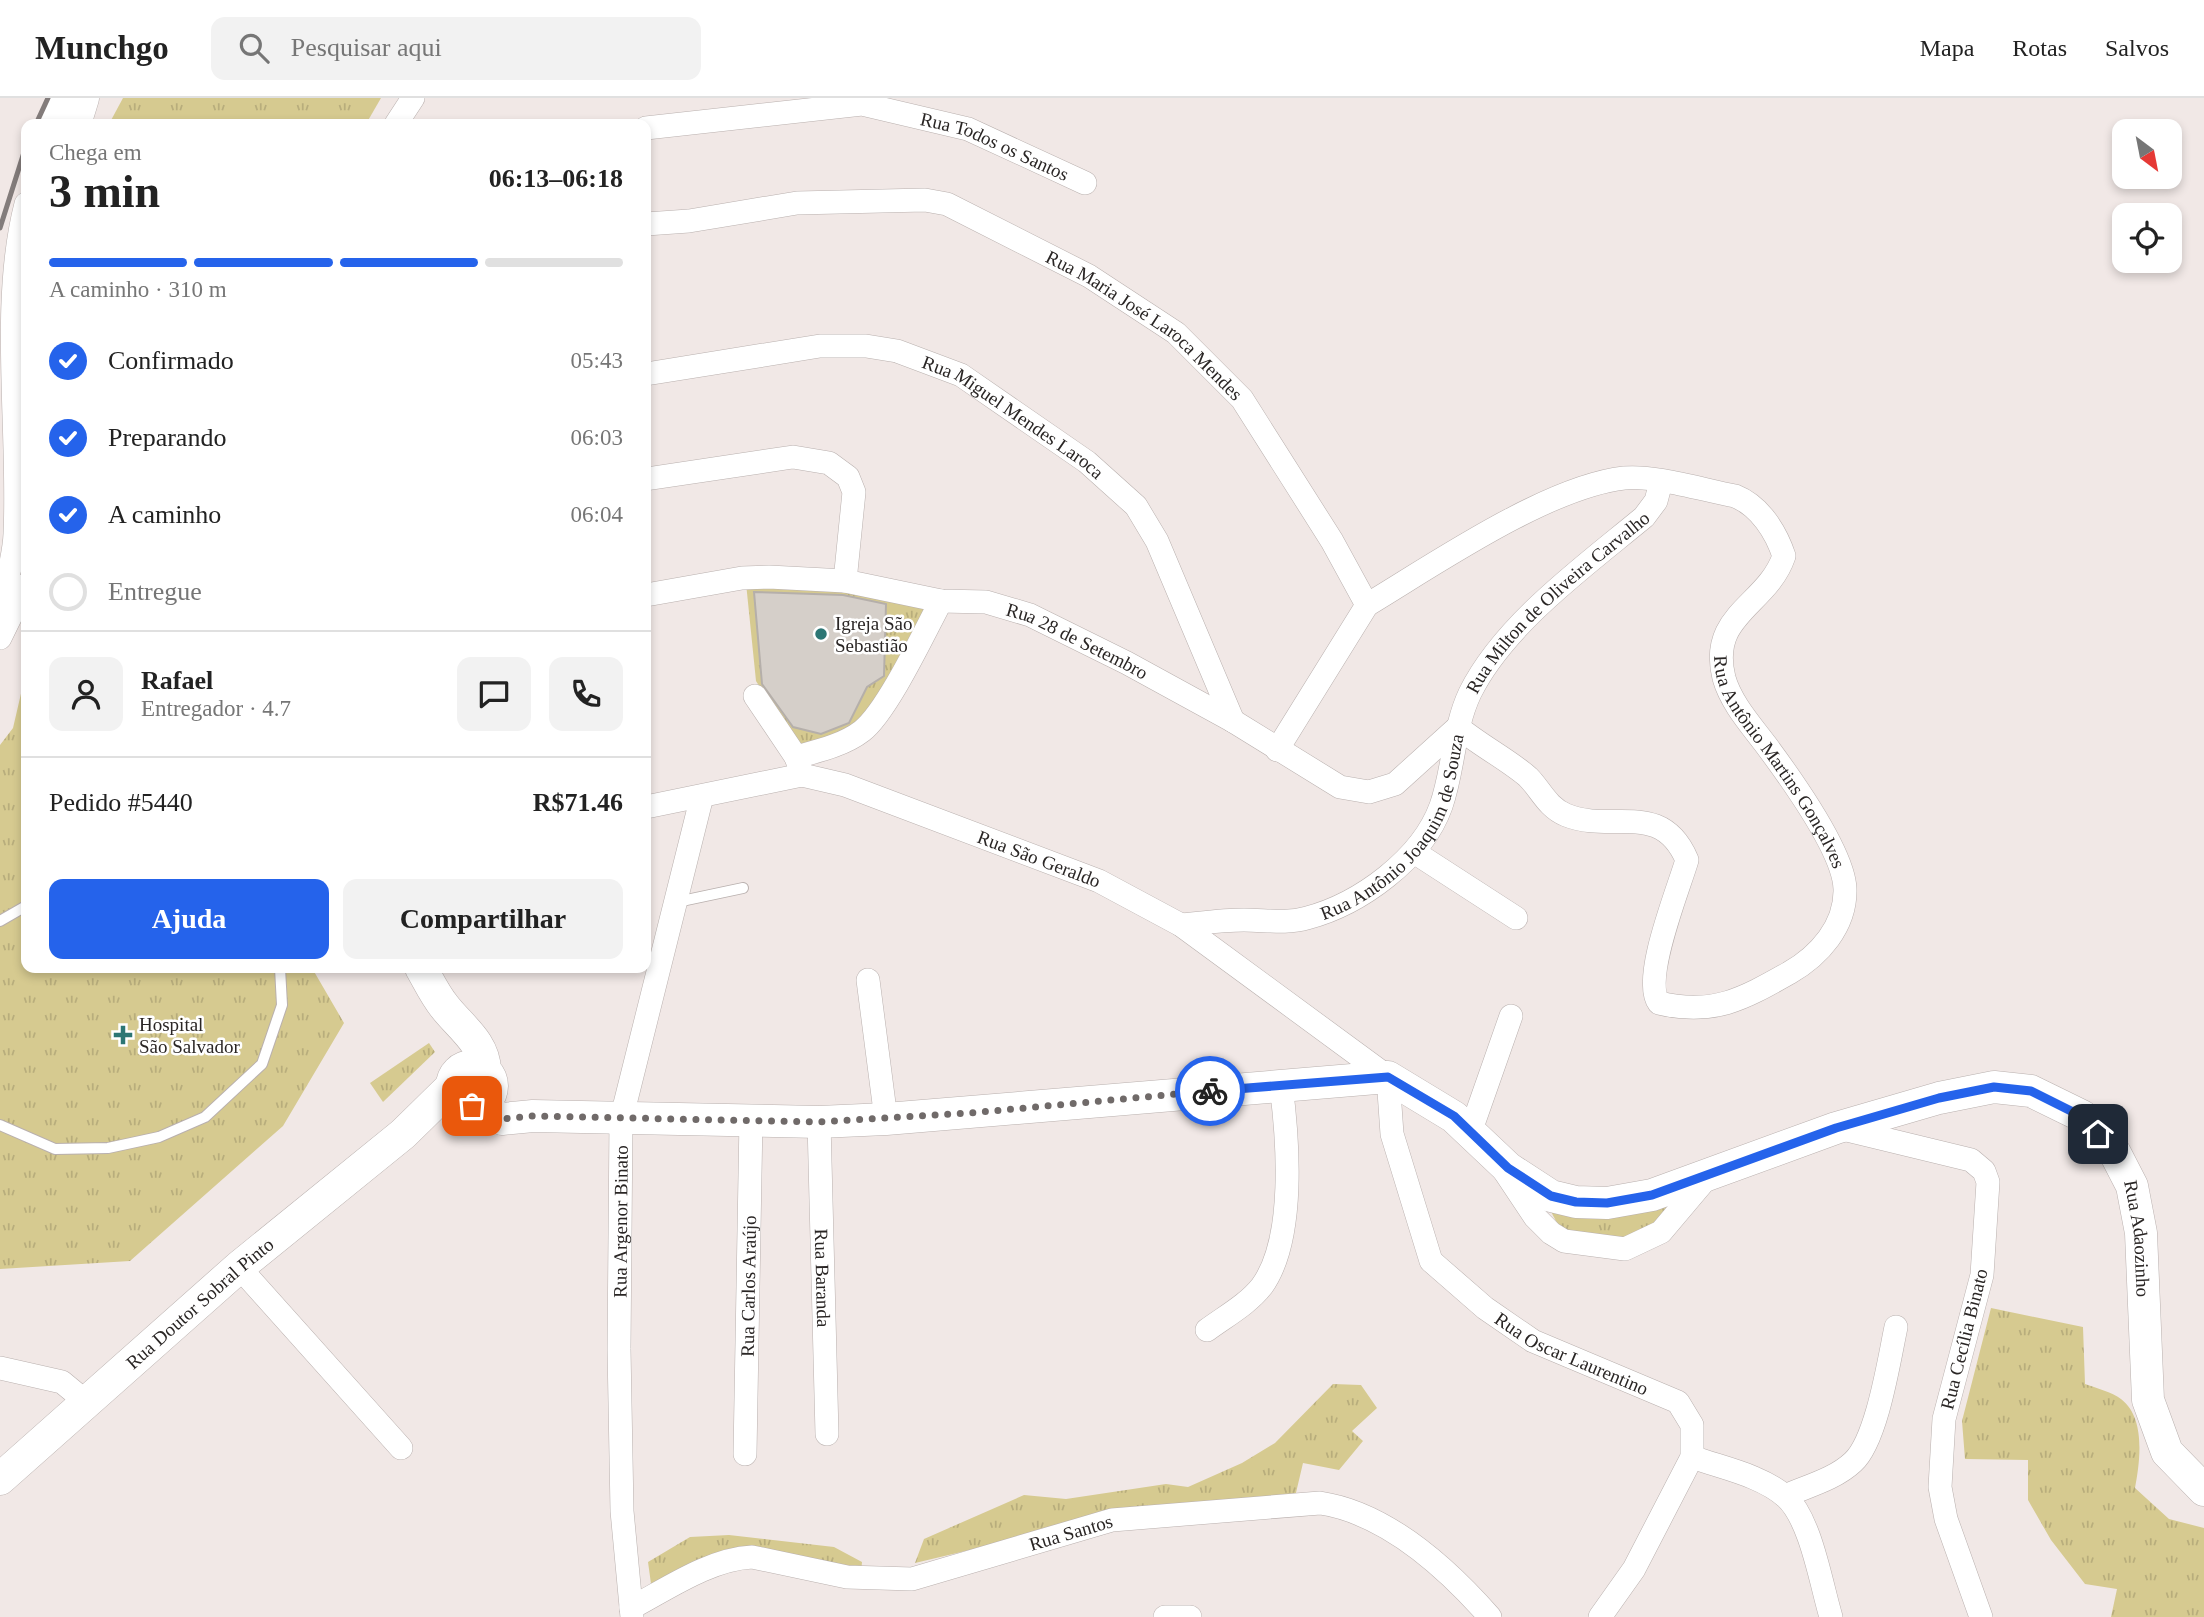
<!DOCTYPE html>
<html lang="pt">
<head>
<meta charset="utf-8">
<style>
	:root { --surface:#fff; --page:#f2f2f2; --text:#222; --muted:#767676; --line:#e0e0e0; --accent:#2563eb }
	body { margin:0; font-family:"Times New Roman",serif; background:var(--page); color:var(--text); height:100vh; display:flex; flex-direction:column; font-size:26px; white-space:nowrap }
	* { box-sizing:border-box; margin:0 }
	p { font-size:23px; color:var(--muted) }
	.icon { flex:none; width:38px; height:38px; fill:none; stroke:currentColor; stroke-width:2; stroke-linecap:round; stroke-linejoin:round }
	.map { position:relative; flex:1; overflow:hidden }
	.panel { position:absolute; left:21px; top:21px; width:630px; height:854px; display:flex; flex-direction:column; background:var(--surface); border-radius:14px; box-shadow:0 4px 10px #0003 }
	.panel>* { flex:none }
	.needle { width:46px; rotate:148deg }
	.fabs { position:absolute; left:2112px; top:21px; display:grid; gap:14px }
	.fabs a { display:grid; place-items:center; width:70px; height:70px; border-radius:14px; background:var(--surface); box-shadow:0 4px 10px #0003; font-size:35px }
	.pin { position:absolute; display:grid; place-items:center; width:60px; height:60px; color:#fff; margin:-30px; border-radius:14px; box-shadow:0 4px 10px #0006 }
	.courier { position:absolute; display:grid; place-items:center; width:70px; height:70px; margin:-35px; border:5px solid #2563eb; border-radius:50%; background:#fff; color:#222; box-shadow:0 2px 9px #0007 }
	.summary em { font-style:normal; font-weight:600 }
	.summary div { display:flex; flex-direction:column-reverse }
	.summary { display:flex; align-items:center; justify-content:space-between; height:119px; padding:0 28px }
	h1 { font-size:46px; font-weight:600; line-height:52px }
	.bar { display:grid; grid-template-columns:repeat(4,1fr); gap:10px 7px; align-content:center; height:84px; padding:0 28px }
	.bar i { height:9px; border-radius:5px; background:var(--line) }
	.bar .on { background:var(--accent) }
	.bar p { grid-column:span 4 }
	.line { display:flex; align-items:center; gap:18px; padding:0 28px; border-top:2px solid var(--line) }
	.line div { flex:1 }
	.round { display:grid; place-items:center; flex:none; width:74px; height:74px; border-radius:14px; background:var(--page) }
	ol { padding:0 28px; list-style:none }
	li { display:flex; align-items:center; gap:21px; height:77px }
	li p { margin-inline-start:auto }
	li .icon { padding:7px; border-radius:50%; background:var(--accent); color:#fff; stroke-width:4 }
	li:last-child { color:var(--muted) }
	li i { width:38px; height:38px; border:4px solid var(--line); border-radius:50% }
	.button { display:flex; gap:14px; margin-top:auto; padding:14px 28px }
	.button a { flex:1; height:80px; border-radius:14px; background:var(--accent); color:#fff; font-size:28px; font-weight:600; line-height:80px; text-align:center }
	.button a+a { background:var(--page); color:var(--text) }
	header { display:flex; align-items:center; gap:42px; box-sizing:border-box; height:98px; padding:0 35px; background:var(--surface); border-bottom:2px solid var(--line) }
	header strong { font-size:33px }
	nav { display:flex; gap:38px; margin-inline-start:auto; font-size:24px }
	.search { width:490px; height:63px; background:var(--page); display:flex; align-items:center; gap:18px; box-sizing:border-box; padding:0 24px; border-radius:14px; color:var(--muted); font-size:26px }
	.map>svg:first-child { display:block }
	.grass { fill:url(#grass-tufts) }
	.building { fill:#d5cfc9; stroke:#b5afaa; stroke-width:2 }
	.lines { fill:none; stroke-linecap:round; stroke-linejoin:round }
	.service-casing { stroke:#b9b0ae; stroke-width:12 }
	.minor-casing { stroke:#b9b0ae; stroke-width:24 }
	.secondary-casing { stroke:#b9b0ae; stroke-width:33 }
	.service { stroke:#fff; stroke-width:10 }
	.minor { stroke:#fff; stroke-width:23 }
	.secondary { stroke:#fff; stroke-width:32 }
	.rail { stroke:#837c7b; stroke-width:5 }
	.done { stroke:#706a69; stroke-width:7; stroke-dasharray:0 12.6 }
	.route { stroke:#2563eb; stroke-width:9 }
	.poi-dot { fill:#2c7674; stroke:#fff; stroke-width:2.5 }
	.labels { text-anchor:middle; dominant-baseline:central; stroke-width:5; stroke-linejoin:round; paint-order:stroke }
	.street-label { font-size:19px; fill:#2a2625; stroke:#fff }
	.poi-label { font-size:19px; fill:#2a2625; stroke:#fff; text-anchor:start }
</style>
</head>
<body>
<header>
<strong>Munchgo</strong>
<div class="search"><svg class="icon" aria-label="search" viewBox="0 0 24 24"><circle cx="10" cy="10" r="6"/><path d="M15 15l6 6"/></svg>Pesquisar aqui</div>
<nav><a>Mapa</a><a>Rotas</a><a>Salvos</a></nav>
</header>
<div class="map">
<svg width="2204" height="1519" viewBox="0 0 2204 1519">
	<defs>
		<pattern id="grass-tufts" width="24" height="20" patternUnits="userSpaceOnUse" patternTransform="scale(1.75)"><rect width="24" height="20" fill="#d6ca90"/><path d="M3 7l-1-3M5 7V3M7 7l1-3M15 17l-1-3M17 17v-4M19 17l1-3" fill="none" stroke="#b8ad7c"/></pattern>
	</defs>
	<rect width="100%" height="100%" fill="#f1e8e6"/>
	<!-- grass -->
	<g class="grass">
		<polygon points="123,0 381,0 366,26 109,26"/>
		<polygon points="746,485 822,486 927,507 868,622 820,644 796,646 756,583"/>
		<polygon points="26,574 26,870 312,870 344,925 283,1028 130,1163 0,1171 0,647 13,630"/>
		<polygon points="429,945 435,954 383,1004 370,985"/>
		<polygon points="1680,1094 1662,1127 1622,1146 1592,1143 1559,1129 1544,1100"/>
		<path d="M1991,1210L2083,1229L2085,1286C2096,1290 2112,1294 2121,1301C2146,1320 2140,1363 2135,1390L2169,1421L2204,1430V1519H2111L2117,1491L2085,1486L2051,1442L2028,1402V1362L1965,1361L1962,1323Z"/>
		<polygon points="1333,1286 1361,1287 1377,1310 1352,1333 1363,1343 1339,1372 1303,1365 1295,1399 1071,1428 915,1465 924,1441 1024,1397 1066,1401 1166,1386 1188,1389 1242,1365 1275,1345"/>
		<polygon points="729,1437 834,1449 862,1464 861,1475 745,1457 652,1493 648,1464 690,1439"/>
	</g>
	<!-- building -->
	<polygon class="building" points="754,494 843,497 886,506 884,578 867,589 849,625 821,636 793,629 762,586"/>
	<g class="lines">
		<defs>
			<g id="service">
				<polyline points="677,804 743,790"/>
				<polyline points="0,823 26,808"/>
				<polyline points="0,1027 55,1051 108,1050 159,1039 205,1019 262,966 282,907 280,870"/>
			</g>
			<g id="minor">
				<polyline points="50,26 58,0"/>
				<polyline points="396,26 413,0"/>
				<path id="s1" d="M646,30L862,6L968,31L1085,85"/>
				<path id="s2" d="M646,126L689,123L797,105L925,102L947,106L1089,178L1176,235L1242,301L1332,443L1367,507L1277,652"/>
				<path id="s3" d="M646,276L820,248H866L897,253L961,277L1087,364L1136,408L1157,443L1233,623"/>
				<polyline points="646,381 793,359 829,365 848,379 854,394 845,483"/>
				<path id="s4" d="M646,497L742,480L769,479L845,483L941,503L986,504L1030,517L1127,565L1233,623L1340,689L1369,694L1395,686L1458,629"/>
				<path id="s5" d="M1367,507C1435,466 1547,389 1624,380C1655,377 1703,392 1735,398C1760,408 1776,434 1784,458C1767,508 1708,516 1724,580C1731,605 1751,627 1766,647C1789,678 1844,754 1845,791C1846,828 1819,858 1789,875C1743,901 1713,918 1659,905C1641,882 1679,790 1687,762C1661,701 1612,736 1566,717C1547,709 1541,692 1528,679C1510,663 1478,646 1458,629"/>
				<path d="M0,509C6,485 14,461 15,436C20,332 0,206 26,106"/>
				<polyline points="0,540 26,487"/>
				<polyline points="755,598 796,659"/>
				<path d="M802,677L796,659C818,653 844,647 862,633C887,614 925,533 941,503"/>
				<path id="s6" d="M646,709L802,677L845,687L1099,783L1181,827L1388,979L1392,1036L1431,1163L1485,1210L1533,1243L1678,1304L1692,1327V1359L1634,1471L1600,1519"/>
				<polyline points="1414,754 1516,820"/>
				<path id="s7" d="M1181,827C1202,825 1223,822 1244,822C1266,822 1286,826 1307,820C1360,806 1422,761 1441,708C1454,671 1453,631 1470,595C1504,526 1585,468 1644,419L1656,403L1661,384"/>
				<polyline points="868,882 886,1021"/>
				<path id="s8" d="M819,1024L827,1336"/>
				<polyline points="1839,1030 1971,1062 1984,1073 1988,1084 1982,1177 1944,1321 1940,1389 1946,1421 1981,1519"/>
				<polyline points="1471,1032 1511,918"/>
				<polyline points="1503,1071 1535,1119 1551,1135 1564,1143 1625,1151 1661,1134 1710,1076"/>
				<polyline points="239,1169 401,1350"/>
				<path d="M1207,1232C1226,1218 1248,1206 1262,1188C1296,1141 1288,1041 1281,987"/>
				<polyline points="0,1270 62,1284 85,1303"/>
				<path id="s9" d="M745,1356L751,1021"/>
				<path d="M1692,1359C1722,1370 1761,1377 1786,1399C1811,1422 1821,1486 1831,1519"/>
				<path d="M1785,1398C1808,1388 1835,1381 1853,1364C1877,1342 1889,1262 1896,1229"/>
				<path id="s10" d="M631,1510C667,1491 710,1461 752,1459L847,1479L912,1481L1112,1422L1320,1405C1387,1415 1446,1469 1490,1519"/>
				<path id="s11" d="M632,1519L622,1413L619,1251L621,1022L702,698"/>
				<polyline points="1165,1519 1190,1519"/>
			</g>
			<g id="secondary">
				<polyline points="75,26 83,0"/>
				<path d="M421,870C428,882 435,897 444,908C460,929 484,944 485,972"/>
				<circle cx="472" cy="988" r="20"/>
				<path id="s12" d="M475,1008L502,1021L533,1018L819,1024L886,1021L1388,979L1454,1019L1508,1070L1551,1098L1576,1104L1607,1105L1652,1097L1836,1030L1939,1000L1994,989L2031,993L2082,1018L2115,1055L2132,1088L2141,1135L2148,1302L2167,1354L2204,1392"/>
				<path id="s13" d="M0,1381L239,1169L403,1036L451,989"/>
			</g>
		</defs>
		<!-- service casing -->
		<use href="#service" class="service-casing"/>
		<!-- minor casing -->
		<use href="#minor" class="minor-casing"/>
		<!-- secondary casing -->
		<use href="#secondary" class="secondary-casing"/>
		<!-- service -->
		<use href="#service" class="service"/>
		<!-- minor -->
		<use href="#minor" class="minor"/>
		<!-- secondary -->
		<use href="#secondary" class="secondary"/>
		<!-- rail -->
		<g class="rail">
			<polyline points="36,26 48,0"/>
			<polyline points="0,130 26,48"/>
		</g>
	</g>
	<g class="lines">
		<!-- done -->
		<polyline class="done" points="472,1008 502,1021 533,1018 819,1024 970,1015 1210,993"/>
		<!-- route -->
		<polyline class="route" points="1210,993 1388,979 1454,1018 1508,1070 1551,1098 1576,1104 1607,1105 1652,1097 1836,1030 1939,1000 1994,989 2031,993 2081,1018 2098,1036"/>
	</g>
	<!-- markers -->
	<g class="poi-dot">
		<circle cx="821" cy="536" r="7"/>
		<path d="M119.5 926.5h7v7h7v7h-7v7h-7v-7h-7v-7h7z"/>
	</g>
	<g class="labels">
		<!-- street labels -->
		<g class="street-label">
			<text stroke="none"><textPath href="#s1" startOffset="357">Rua Todos os Santos</textPath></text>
			<text stroke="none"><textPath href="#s2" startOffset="536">Rua Maria José Laroca Mendes</textPath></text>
			<text stroke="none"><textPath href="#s3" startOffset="388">Rua Miguel Mendes Laroca</textPath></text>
			<text stroke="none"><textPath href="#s7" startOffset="551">Rua Milton de Oliveira Carvalho</textPath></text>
			<text stroke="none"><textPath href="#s4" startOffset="443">Rua 28 de Setembro</textPath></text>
			<text stroke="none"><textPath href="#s5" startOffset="724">Rua Antônio Martins Gonçalves</textPath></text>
			<text stroke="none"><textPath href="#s7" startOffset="261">Rua Antônio Joaquim de Souza</textPath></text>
			<text stroke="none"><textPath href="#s6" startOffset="411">Rua São Geraldo</textPath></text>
			<text stroke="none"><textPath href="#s11" startOffset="396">Rua Argenor Binato</textPath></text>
			<text stroke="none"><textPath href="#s12" startOffset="1816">Rua Adaozinho</textPath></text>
			<text stroke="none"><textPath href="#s8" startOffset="156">Rua Baranda</textPath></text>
			<text stroke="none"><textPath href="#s9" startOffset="168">Rua Carlos Araújo</textPath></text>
			<text stroke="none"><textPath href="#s13" startOffset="266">Rua Doutor Sobral Pinto</textPath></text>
			<text transform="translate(1964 1241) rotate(-76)">Rua Cecília Binato</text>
			<text stroke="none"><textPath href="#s6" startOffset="1185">Rua Oscar Laurentino</textPath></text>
			<text stroke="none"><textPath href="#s10" startOffset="460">Rua Santos</textPath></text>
		</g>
		<!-- poi labels -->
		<g class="poi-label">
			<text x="835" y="525">Igreja São<tspan x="835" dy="22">Sebastião</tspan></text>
			<text x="139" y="926">Hospital<tspan x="139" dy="22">São Salvador</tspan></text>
		</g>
	</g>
</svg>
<div class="fabs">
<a><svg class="needle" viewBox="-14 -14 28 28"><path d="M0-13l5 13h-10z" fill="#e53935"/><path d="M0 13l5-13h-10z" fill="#767676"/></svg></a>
<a><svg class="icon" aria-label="locate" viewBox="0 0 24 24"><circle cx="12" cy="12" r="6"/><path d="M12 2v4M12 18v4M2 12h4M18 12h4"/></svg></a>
</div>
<div class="pin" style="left:472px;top:1008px;background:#ea580c"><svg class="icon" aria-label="bag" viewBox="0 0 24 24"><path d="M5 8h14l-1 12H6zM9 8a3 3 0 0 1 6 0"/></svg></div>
<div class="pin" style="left:2098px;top:1036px;background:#1f2937"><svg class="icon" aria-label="home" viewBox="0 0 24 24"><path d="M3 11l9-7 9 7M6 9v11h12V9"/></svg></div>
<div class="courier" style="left:1210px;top:993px"><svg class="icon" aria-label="bike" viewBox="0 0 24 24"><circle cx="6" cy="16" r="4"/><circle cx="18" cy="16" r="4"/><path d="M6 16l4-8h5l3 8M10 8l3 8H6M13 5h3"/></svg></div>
<section class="panel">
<div class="summary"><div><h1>3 min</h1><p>Chega em</p></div><em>06:13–06:18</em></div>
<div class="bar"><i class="on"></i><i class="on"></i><i class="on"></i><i></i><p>A caminho · 310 m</p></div>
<ol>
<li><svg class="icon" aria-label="check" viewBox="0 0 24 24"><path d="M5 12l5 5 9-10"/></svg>Confirmado<p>05:43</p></li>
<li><svg class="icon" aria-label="check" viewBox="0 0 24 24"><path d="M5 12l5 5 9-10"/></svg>Preparando<p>06:03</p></li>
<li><svg class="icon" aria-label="check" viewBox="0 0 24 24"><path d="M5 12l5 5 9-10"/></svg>A caminho<p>06:04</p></li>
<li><i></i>Entregue</li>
</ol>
<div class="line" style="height:126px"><a class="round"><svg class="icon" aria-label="person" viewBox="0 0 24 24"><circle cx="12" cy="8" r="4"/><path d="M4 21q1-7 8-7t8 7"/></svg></a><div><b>Rafael</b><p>Entregador · 4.7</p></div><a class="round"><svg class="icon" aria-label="chat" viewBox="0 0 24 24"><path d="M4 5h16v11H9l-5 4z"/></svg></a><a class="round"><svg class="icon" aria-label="phone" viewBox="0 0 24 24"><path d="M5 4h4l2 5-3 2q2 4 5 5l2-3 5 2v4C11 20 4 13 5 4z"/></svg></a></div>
<div class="line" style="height:91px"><div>Pedido #5440</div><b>R$71.46</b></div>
<div class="button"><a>Ajuda</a><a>Compartilhar</a></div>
</section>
</div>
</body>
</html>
